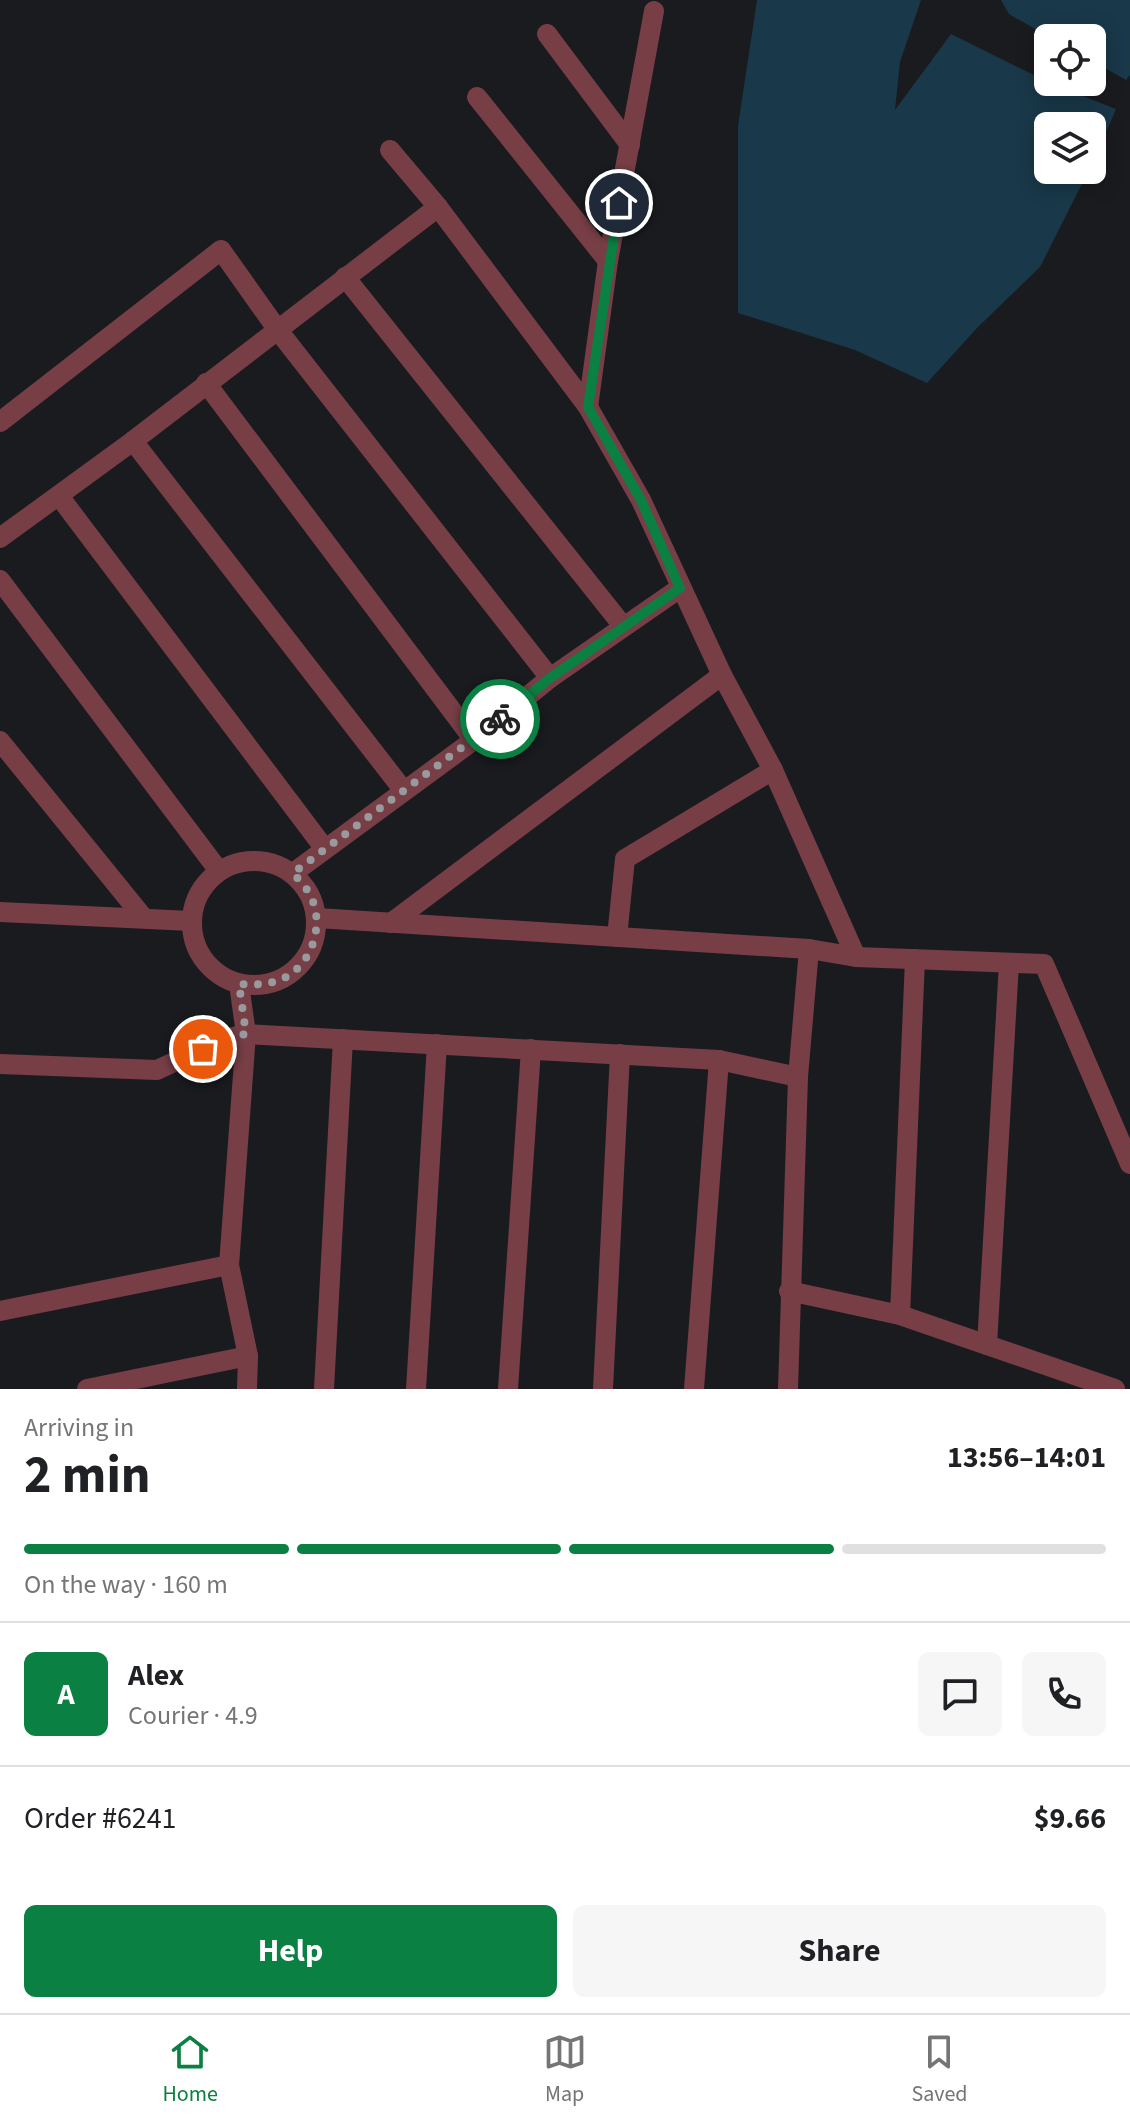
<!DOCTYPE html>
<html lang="en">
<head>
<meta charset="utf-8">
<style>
	:root { --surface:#fff; --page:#f6f6f6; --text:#202124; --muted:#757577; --line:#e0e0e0; --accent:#0b8043 }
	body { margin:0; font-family:"Source Sans 3",sans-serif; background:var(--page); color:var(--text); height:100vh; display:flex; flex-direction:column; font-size:30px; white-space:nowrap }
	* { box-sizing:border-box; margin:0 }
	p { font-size:26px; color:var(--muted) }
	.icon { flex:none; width:44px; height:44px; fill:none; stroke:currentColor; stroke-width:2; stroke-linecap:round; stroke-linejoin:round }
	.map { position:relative; height:1389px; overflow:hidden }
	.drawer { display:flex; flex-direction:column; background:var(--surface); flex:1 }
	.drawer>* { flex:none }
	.fabs { position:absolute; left:1034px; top:24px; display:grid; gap:16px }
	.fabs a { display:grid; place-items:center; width:72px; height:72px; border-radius:12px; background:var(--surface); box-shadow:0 4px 20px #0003; font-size:40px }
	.pin { position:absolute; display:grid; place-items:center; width:68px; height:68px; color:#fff; margin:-34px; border:4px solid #fff; border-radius:50%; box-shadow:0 2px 8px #0007 }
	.courier { position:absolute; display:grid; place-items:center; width:80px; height:80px; margin:-40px; border:6px solid #0b8043; border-radius:50%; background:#fff; color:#222; box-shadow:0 2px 10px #0007 }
	.summary em { font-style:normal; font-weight:700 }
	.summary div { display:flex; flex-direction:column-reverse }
	.summary { display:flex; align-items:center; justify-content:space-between; height:136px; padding:0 24px }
	h1 { font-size:52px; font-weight:700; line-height:60px }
	.bar { display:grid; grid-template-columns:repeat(4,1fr); gap:12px 8px; align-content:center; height:96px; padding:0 24px }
	.bar i { height:10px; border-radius:6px; background:var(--line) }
	.bar .active { background:var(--accent) }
	.bar p { grid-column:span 4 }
	.line { display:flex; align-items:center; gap:20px; padding:0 24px; border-top:2px solid var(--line) }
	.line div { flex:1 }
	.round { display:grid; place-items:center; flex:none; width:84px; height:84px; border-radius:12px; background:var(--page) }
	.action { display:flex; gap:16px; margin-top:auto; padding:16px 24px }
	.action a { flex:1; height:92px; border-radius:12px; background:var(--accent); color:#fff; font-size:32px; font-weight:700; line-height:92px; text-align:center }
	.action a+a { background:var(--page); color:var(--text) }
	.dock { display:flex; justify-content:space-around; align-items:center; height:112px; border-top:2px solid var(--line); background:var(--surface); font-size:22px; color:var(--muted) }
	.dock a { display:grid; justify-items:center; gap:4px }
	.dock .active { color:var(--accent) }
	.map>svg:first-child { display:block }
	.water { fill:#193849 }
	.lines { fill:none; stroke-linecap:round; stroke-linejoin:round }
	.street { stroke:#773e46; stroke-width:20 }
	.done { stroke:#999a9d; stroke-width:8; stroke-dasharray:0 14.4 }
	.route { stroke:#0b8043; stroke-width:10 }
</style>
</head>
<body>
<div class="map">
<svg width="1130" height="1389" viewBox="0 0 1130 1389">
	<rect width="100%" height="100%" fill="#1a1b1f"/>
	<!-- water -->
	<g class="water">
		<polygon points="757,0 921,0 900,62 895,110 951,34 1048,82 1116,109 1092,165 1092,126 1048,126 1048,170 1089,170 1040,267 977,328 927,383 855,350 738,313 738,126"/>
		<polygon points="1001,0 1130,0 1130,75 1126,80 1092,61 1092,38 1051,38 1009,14"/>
	</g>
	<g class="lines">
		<!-- street -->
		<g class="street">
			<polyline points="547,34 630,145"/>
			<polyline points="477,97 608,261"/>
			<polyline points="390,150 438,207 588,407 641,500 722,675 773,770 856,957"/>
			<polyline points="345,277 623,626"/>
			<polyline points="206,383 474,740"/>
			<polyline points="588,407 608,261 654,11"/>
			<polyline points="0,422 221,250 277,329 550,678"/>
			<polyline points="133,441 404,791"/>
			<polyline points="59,496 325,849"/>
			<polyline points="0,538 133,441 438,207"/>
			<polyline points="0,580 219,871"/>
			<polyline points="0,741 143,917"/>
			<circle cx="254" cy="923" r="62"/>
			<polyline points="293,873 474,740 550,678 680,588"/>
			<polyline points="0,912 191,921"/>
			<polyline points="317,918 809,949 856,957 1044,964 1130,1164"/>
			<polyline points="391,923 722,675"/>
			<polyline points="617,937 625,859 773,770"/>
			<polyline points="239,984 246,1034 229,1265 248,1356 247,1389"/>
			<polyline points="0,1064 157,1070 221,1040 246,1034 719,1060 798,1077"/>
			<polyline points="789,1291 900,1315 1115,1389"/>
			<polyline points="0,1311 229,1265"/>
			<polyline points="900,1315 915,959"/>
			<polyline points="987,1345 1009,963"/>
			<polyline points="87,1389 248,1356"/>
			<polyline points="324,1389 343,1039"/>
			<polyline points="416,1389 437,1044"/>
			<polyline points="508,1389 531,1049"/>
			<polyline points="603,1389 620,1054"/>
			<polyline points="694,1389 719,1060"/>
			<polyline points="788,1389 798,1077 809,949"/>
		</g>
	</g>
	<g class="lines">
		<!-- done -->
		<path class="done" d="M203,1049L221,1040L246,1034L239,984C255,985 268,985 282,979C313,965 326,922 309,893C305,886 298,879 293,873L500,719"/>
		<!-- route -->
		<polyline class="route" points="500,719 550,678 680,588 641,500 588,407 619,203"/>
	</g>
</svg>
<div class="fabs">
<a><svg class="icon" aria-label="locate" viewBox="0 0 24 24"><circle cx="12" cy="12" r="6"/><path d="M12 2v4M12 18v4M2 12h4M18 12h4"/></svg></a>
<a><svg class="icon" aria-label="layers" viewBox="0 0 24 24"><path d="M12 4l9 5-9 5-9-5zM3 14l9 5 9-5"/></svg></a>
</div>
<div class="pin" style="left:203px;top:1049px;background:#ea580c"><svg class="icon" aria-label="bag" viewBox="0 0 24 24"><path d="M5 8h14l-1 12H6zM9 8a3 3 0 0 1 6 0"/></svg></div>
<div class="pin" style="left:619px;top:203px;background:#1f2937"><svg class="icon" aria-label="home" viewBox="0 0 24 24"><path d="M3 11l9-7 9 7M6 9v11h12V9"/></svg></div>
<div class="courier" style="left:500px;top:719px"><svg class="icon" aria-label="bike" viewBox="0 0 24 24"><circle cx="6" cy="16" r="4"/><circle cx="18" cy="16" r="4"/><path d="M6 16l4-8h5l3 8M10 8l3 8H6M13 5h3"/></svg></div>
</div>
<section class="drawer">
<div class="summary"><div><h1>2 min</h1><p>Arriving in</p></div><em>13:56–14:01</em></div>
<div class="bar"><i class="active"></i><i class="active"></i><i class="active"></i><i></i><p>On the way · 160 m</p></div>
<div class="line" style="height:144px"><b class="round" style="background:var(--accent);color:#fff">A</b><div><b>Alex</b><p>Courier · 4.9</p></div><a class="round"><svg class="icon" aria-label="chat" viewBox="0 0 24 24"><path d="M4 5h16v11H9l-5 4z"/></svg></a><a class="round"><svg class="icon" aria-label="phone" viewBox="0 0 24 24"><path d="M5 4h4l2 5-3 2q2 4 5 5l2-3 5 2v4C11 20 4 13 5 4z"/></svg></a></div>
<div class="line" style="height:104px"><div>Order #6241</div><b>$9.66</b></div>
<div class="action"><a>Help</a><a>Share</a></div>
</section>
<nav class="dock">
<a class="active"><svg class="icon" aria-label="home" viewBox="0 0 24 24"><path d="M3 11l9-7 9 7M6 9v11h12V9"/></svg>Home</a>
<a><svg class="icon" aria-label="map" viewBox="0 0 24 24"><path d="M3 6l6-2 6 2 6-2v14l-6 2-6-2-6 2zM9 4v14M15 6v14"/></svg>Map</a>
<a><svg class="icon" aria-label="saved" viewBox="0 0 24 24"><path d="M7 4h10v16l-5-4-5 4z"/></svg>Saved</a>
</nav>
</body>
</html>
